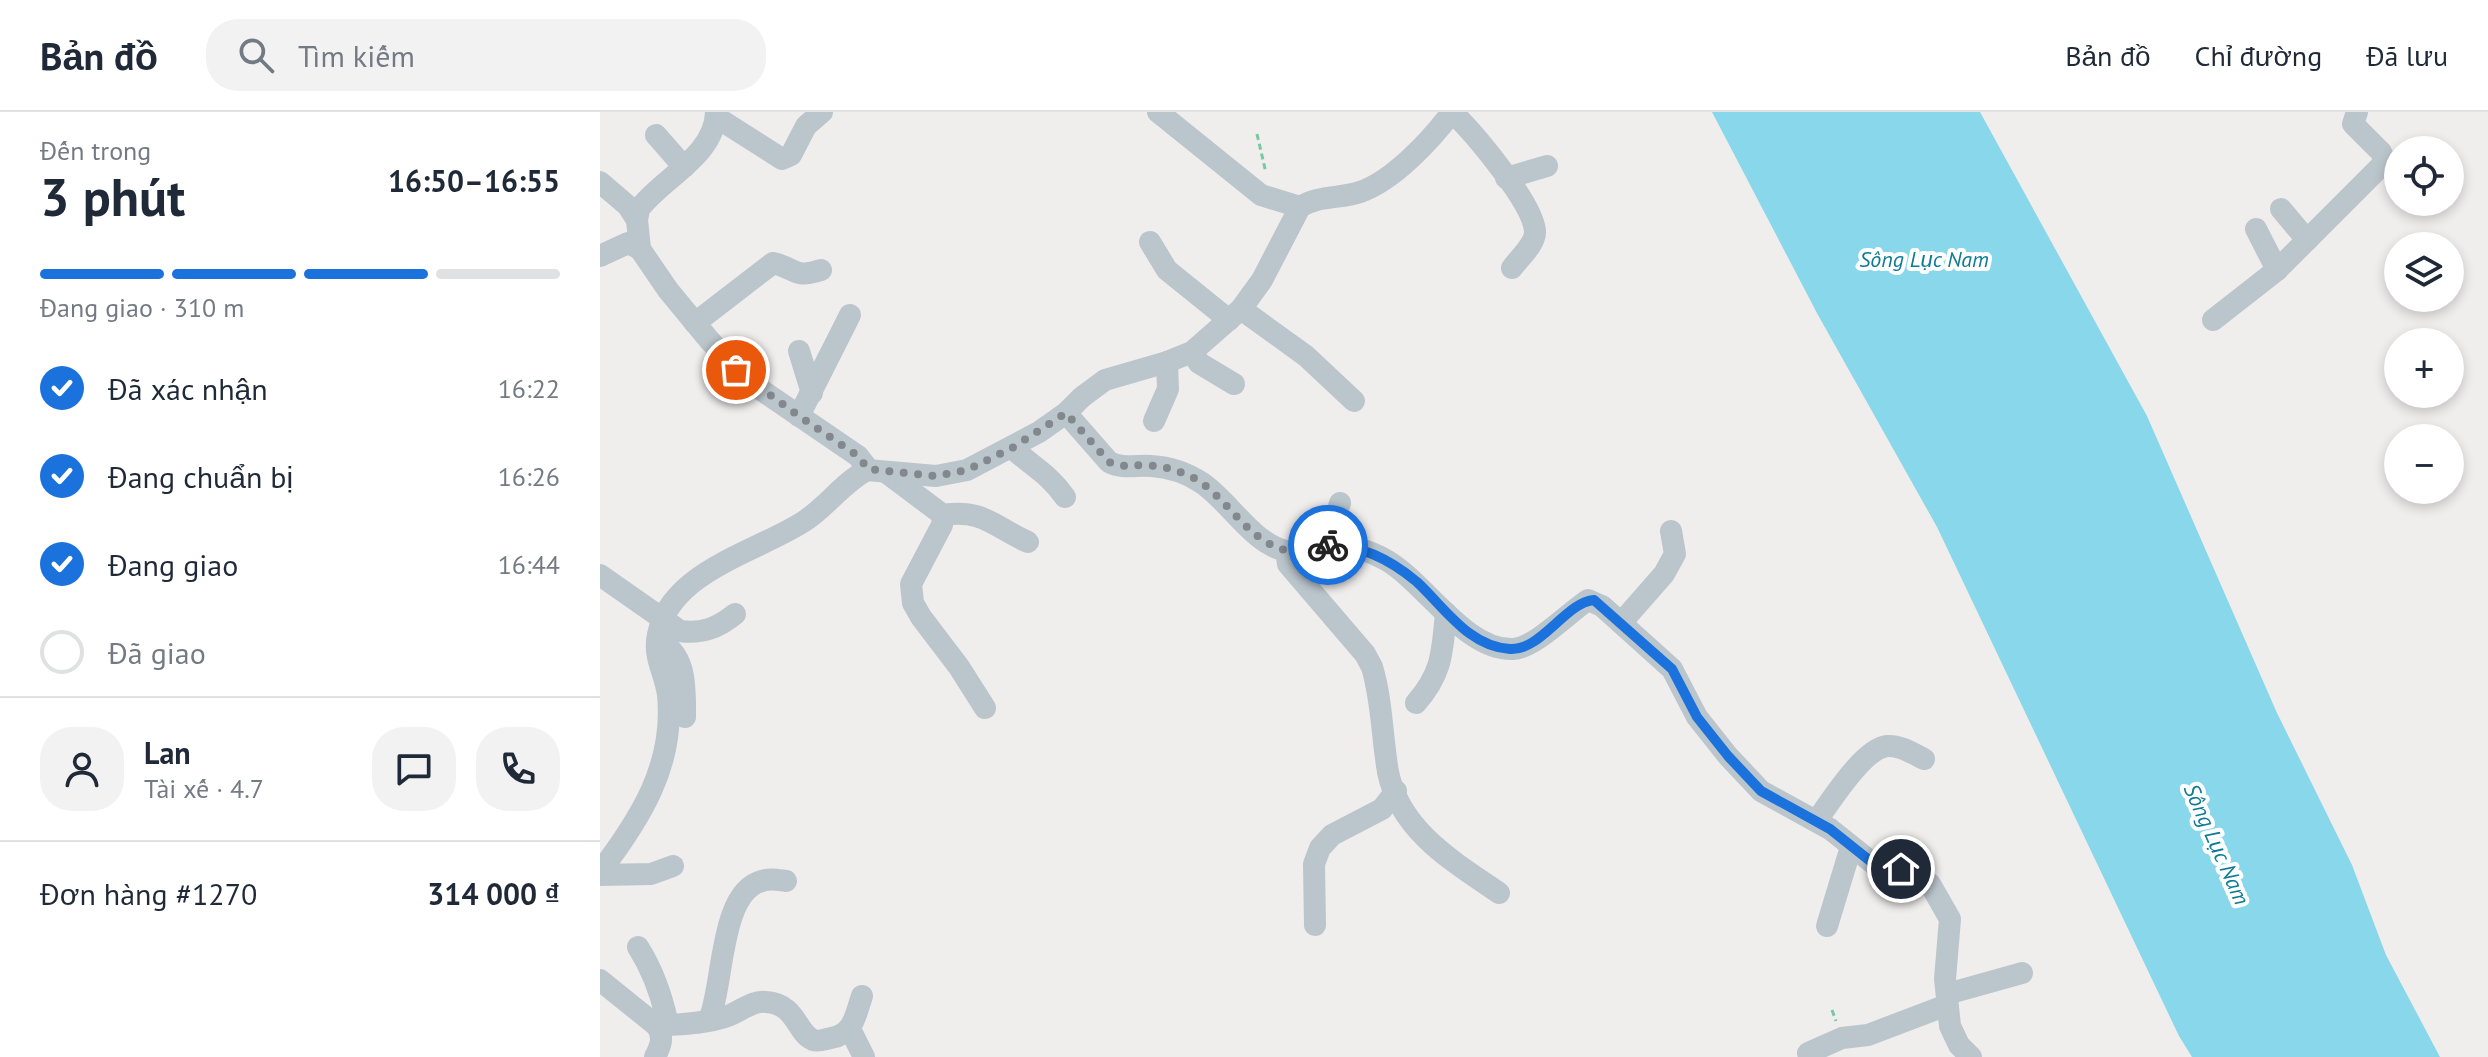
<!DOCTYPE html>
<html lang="vi">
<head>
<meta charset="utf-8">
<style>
	:root { --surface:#fff; --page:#f2f2f3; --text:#1f2937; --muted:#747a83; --line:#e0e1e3; --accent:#1b72dc }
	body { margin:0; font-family:"PT Sans",sans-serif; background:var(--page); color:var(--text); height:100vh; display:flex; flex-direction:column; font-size:30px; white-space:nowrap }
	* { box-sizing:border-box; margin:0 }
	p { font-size:26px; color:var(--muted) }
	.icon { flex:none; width:44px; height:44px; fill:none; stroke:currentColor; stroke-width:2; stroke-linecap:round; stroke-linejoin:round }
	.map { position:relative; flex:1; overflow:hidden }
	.sheet { display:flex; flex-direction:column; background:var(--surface); width:600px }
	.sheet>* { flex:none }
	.fabs { position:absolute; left:1784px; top:24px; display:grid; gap:16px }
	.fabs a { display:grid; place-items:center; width:80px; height:80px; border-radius:50%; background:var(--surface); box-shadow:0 4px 12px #0003; font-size:40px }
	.pin { position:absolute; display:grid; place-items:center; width:68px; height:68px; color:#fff; margin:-34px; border:4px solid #fff; border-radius:50%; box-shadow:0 2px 8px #0007 }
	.courier { position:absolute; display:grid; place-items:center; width:80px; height:80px; margin:-40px; border:6px solid #1b72dc; border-radius:50%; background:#fff; color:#222; box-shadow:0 2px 10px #0007 }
	.summary em { font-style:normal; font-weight:800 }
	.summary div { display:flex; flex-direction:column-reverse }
	.summary { display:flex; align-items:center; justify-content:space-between; height:136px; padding:0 40px }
	h1 { font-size:52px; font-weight:800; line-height:60px }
	.bar { display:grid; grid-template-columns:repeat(4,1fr); gap:12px 8px; align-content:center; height:96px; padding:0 40px }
	.bar i { height:10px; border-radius:6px; background:var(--line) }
	.bar .on { background:var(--accent) }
	.bar p { grid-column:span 4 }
	.line { display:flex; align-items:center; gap:20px; padding:0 40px; border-top:2px solid var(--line) }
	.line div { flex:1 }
	.round { display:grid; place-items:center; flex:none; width:84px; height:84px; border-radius:32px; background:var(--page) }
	ol { padding:0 40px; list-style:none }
	li { display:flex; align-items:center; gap:24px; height:88px }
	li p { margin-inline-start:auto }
	li .icon { padding:8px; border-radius:50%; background:var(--accent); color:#fff; stroke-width:4 }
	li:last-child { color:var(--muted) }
	li i { width:44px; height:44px; border:4px solid var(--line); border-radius:50% }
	header { display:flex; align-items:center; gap:48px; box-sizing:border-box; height:112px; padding:0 40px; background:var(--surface); border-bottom:2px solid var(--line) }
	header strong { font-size:38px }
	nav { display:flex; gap:44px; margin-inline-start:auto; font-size:28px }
	.search { width:560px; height:72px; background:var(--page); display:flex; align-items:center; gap:20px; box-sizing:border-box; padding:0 28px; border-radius:32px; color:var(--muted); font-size:30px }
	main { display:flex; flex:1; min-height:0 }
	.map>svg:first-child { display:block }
	.water { fill:#89d7ea }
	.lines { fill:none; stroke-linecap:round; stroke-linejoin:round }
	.path { stroke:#74cb9f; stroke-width:3; stroke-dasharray:6 4; stroke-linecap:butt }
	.minor { stroke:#bbc5cc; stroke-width:22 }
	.done { stroke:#82888d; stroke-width:8; stroke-dasharray:0 14.4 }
	.route { stroke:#1b72dc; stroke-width:10 }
	.labels { text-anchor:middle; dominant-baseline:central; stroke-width:8; stroke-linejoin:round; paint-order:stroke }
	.water-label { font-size:22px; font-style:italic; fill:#0e7c96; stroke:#fff }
</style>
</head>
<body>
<header>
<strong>Bản đồ</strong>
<div class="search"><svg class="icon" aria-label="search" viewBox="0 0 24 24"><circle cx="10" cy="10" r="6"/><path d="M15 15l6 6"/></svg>Tìm kiếm</div>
<nav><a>Bản đồ</a><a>Chỉ đường</a><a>Đã lưu</a></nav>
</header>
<main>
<section class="sheet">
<div class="summary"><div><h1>3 phút</h1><p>Đến trong</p></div><em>16:50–16:55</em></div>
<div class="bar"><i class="on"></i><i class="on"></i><i class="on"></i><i></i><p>Đang giao · 310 m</p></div>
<ol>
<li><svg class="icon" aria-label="check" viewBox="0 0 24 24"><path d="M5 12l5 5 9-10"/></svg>Đã xác nhận<p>16:22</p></li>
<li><svg class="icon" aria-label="check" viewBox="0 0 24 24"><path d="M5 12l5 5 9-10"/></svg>Đang chuẩn bị<p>16:26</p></li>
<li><svg class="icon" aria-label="check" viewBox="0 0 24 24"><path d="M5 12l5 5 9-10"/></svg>Đang giao<p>16:44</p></li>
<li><i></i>Đã giao</li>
</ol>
<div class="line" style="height:144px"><a class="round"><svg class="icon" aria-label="person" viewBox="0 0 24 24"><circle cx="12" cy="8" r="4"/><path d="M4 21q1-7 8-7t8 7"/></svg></a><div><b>Lan</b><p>Tài xế · 4.7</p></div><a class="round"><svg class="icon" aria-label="chat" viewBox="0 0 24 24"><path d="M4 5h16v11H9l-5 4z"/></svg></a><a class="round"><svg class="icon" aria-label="phone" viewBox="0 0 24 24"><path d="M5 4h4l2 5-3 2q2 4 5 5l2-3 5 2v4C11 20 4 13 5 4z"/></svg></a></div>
<div class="line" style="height:104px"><div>Đơn hàng #1270</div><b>314 000 ₫</b></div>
</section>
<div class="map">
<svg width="1888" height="945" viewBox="0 0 1888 945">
	<rect width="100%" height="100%" fill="#f0eded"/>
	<!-- water -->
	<polygon class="water" points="1112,0 1380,0 1547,304 1677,601 1752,753 1786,843 1840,945 1592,945 1579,924 1337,415 1218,203"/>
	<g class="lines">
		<!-- path -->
		<g class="path">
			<polyline points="657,22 666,61"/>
			<polyline points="1232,898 1236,909"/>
		</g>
		<!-- minor -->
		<g class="minor">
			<path d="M116,0C115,44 62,66 39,97L37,108L40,137L68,178L110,229L154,273L258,344L268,357"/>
			<polyline points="558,0 661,83 700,95"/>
			<path d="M853,1C874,21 933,91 935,119C936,132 919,146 912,156"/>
			<polyline points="116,5 182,47 191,43 206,14 222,0"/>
			<polyline points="56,23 84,55"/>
			<polyline points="906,66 947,54"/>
			<polyline points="0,70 28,94 37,108"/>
			<polyline points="1681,97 1707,128"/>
			<polyline points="1656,117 1677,158"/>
			<polyline points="550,130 567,158 629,208"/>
			<polyline points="0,144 28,131 40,137"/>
			<polyline points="641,197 706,244 754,289"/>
			<polyline points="1613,208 1677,158 1781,54 1784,47 1781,40 1753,12 1757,0"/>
			<path d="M95,211L173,151C198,157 193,167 221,158"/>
			<polyline points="199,239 212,281"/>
			<polyline points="592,240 599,251 634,272"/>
			<path d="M466,301L509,350C522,357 536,353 551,354C568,355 587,361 602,371C629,389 653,432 686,439C701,442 715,435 728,433C747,431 770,439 786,448C825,470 865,539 913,537C935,536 969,500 988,488L1002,494L1072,557L1097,605L1128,644L1161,679L1230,717L1279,756L1310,760L1330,772L1350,807L1345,867L1350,914L1359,933L1371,945"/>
			<polyline points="199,304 250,203"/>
			<polyline points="554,309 568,277 567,250"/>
			<path d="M412,336C432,354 449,362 465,385"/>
			<polyline points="287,361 343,403 342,413 311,472 313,491 321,505 359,555 385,596"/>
			<path d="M343,403C383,397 393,414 428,430"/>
			<polyline points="727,433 740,391"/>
			<path d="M686,439L688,452L765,542L772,555C782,588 782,625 788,660C800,719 854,750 899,781"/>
			<path d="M0,463L80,519C102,522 118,516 135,502"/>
			<polyline points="1021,511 1064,462 1075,442 1071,419"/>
			<path d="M57,528C87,541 85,576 85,605"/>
			<path d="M816,591C843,560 842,540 846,501"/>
			<path d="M1217,708C1231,689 1263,637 1287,634C1300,633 1312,641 1324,647"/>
			<path d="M0,760C40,707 75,653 68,583C66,565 55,547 57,530C63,460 159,440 206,408C228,393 244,370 267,358L336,364L367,358L439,320L466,301L482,285L505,268L567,250L592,240L641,197L662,168L700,95C719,83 740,87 760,80C793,69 832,27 852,0"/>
			<polyline points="0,763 51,762 73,754"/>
			<polyline points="715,813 714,752 720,736 732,723 782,697 796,679"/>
			<polyline points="1227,814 1251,735"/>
			<path d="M38,835C54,860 62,884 68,913"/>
			<path d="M0,868L57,914C64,926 61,933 55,945"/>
			<polyline points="1347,882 1422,861"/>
			<path d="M109,908C124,874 119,780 162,769C170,766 178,768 186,769"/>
			<path d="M57,914C80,912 103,912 125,905C139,901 151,888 166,890C197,892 196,921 213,928C218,930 226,927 231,926C254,922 255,904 262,884"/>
			<polyline points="250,917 264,945"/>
			<polyline points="1208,941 1242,926 1268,923 1347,893"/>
		</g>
	</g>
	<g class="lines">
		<!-- done -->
		<path class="done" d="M136,258L199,304L258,344L268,357L336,364L367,358L412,336L466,301L509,350C521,356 533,353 546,353C560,354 574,357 588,363C624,379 646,429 685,438C699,442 715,436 728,433"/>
		<!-- route -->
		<path class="route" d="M728,433C762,433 791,448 817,470C844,495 869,535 910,537C941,539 966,490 994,488L1072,557L1097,605L1128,644L1161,679L1230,717L1279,756L1290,759L1301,757"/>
	</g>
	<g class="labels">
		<!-- water labels -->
		<g class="water-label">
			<text x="1324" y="147">Sông Lục Nam</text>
			<text transform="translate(1617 732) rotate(66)">Sông Lục Nam</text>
		</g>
	</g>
</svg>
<div class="fabs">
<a><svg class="icon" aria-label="locate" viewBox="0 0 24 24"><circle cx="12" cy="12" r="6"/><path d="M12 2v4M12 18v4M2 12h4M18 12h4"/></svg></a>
<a><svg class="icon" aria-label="layers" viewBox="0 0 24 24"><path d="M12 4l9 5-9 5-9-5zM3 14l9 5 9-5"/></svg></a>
<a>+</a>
<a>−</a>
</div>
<div class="pin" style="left:136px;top:258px;background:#ea580c"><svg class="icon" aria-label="bag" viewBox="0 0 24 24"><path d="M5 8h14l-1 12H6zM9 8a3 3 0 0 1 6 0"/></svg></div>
<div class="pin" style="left:1301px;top:757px;background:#1f2937"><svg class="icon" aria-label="home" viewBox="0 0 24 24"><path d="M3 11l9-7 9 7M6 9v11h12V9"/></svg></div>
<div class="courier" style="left:728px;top:433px"><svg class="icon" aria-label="bike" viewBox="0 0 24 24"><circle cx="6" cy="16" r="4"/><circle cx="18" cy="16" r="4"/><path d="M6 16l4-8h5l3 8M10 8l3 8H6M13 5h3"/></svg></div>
</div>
</main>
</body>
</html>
